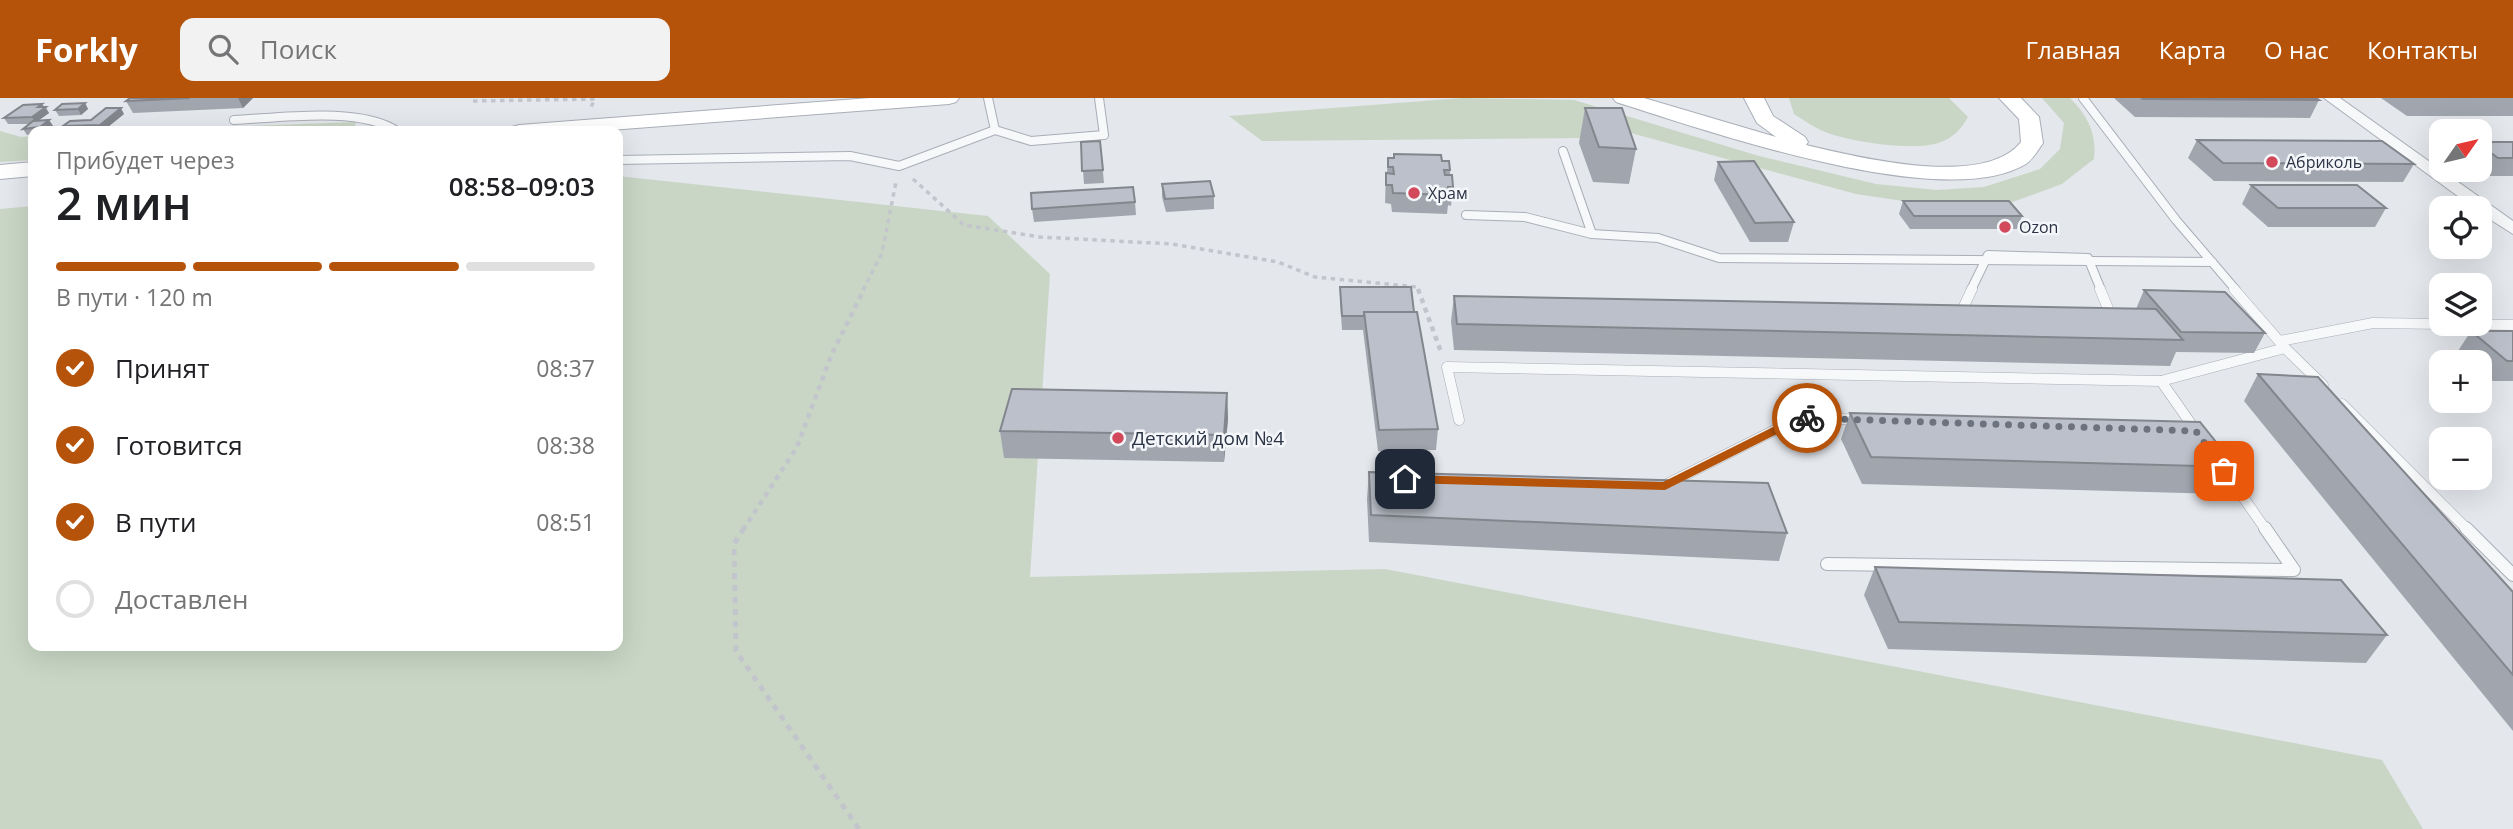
<!DOCTYPE html>
<html lang="ru">
<head>
<meta charset="utf-8">
<style>
	:root { --surface:#fff; --page:#f2f2f2; --text:#202124; --muted:#757577; --line:#e0e0e0; --accent:#b45309 }
	body { margin:0; font-family:"Open Sans",sans-serif; background:var(--page); color:var(--text); height:100vh; display:flex; flex-direction:column; font-size:26px; white-space:nowrap }
	* { box-sizing:border-box; margin:0 }
	p { font-size:23px; color:var(--muted) }
	.icon { flex:none; width:38px; height:38px; fill:none; stroke:currentColor; stroke-width:2; stroke-linecap:round; stroke-linejoin:round }
	.map { position:relative; flex:1; overflow:hidden }
	.side { position:absolute; left:28px; top:28px; width:595px; height:525px; display:flex; flex-direction:column; background:var(--surface); border-radius:14px; box-shadow:0 7px 28px #0002 }
	.side>* { flex:none }
	.needle { width:46px; rotate:56deg }
	.fabs { position:absolute; left:2429px; top:21px; display:grid; gap:14px }
	.fabs a { display:grid; place-items:center; width:63px; height:63px; border-radius:14px; background:var(--surface); box-shadow:0 7px 28px #0002; font-size:35px }
	.pin { position:absolute; display:grid; place-items:center; width:60px; height:60px; color:#fff; margin:-30px; border-radius:14px; box-shadow:0 4px 10px #0006 }
	.courier { position:absolute; display:grid; place-items:center; width:70px; height:70px; margin:-35px; border:5px solid #b45309; border-radius:50%; background:#fff; color:#222; box-shadow:0 2px 9px #0007 }
	.head em { font-style:normal; font-weight:600 }
	.head div { display:flex; flex-direction:column-reverse }
	.head { display:flex; align-items:center; justify-content:space-between; height:119px; padding:0 28px }
	h1 { font-size:46px; font-weight:600; line-height:52px }
	.bar { display:grid; grid-template-columns:repeat(4,1fr); gap:10px 7px; align-content:center; height:84px; padding:0 28px }
	.bar i { height:9px; border-radius:5px; background:var(--line) }
	.bar .current { background:var(--accent) }
	.bar p { grid-column:span 4 }
	ol { padding:0 28px; list-style:none }
	li { display:flex; align-items:center; gap:21px; height:77px }
	li p { margin-inline-start:auto }
	li .icon { padding:7px; border-radius:50%; background:var(--accent); color:#fff; stroke-width:4 }
	li:last-child { color:var(--muted) }
	li i { width:38px; height:38px; border:4px solid var(--line); border-radius:50% }
	header { display:flex; align-items:center; gap:42px; box-sizing:border-box; height:98px; padding:0 35px; background:var(--accent); color:#fff }
	header strong { font-size:33px }
	nav { display:flex; gap:38px; margin-inline-start:auto; font-size:24px }
	.search { width:490px; height:63px; background:var(--page); display:flex; align-items:center; gap:18px; box-sizing:border-box; padding:0 24px; border-radius:14px; color:var(--muted); font-size:26px }
	.map>svg:first-child { display:block }
	.green { fill:#c9d6c5 }
	.lines { fill:none; stroke-linecap:round; stroke-linejoin:round }
	.lane-far2-casing { stroke:#a9aeb7; stroke-width:10 }
	.lane-far1-casing { stroke:#a9aeb7; stroke-width:11 }
	.lane-casing { stroke:#a9aeb7; stroke-width:14 }
	.street-casing { stroke:#a9aeb7; stroke-width:2 }
	.secondary-casing { stroke:#a9aeb7; stroke-width:2 }
	.path-far2 { stroke:#c2c5cb; stroke-width:3.5; stroke-dasharray:4.5 4.5; stroke-linecap:butt }
	.path-far1 { stroke:#c2c5cb; stroke-width:4.5; stroke-dasharray:5 5; stroke-linecap:butt }
	.path { stroke:#c2c5cb; stroke-width:5; stroke-dasharray:6 6; stroke-linecap:butt }
	.lane-far2 { stroke:#f7f8fa; stroke-width:8 }
	.lane-far1 { stroke:#f7f8fa; stroke-width:10 }
	.lane { stroke:#f7f8fa; stroke-width:12 }
	.street { fill:#f7f8fa; fill-rule:evenodd }
	.secondary { fill:#fff; fill-rule:evenodd }
	.wall { fill:#a1a5ae }
	.shaded-wall { fill:#83868d }
	.building { fill:#bbc0ca; stroke:#83868d; stroke-width:2 }
	.route { fill:#b45309 }
	.done { stroke:#6c737f; stroke-width:7; stroke-dasharray:0 12.6 }
	.poi-dot { fill:#d1495b; stroke:#f4f6f9; stroke-width:2.5 }
	.labels { text-anchor:middle; dominant-baseline:central; stroke-width:5; stroke-linejoin:round; paint-order:stroke }
	.far-poi-label { font-size:16px; fill:#2b3445; stroke:#f4f6f9; text-anchor:start }
	.poi-label { font-size:19px; fill:#2b3445; stroke:#f4f6f9; text-anchor:start }
</style>
</head>
<body>
<header>
<strong>Forkly</strong>
<div class="search"><svg class="icon" aria-label="search" viewBox="0 0 24 24"><circle cx="10" cy="10" r="6"/><path d="M15 15l6 6"/></svg>Поиск</div>
<nav><a>Главная</a><a>Карта</a><a>О нас</a><a>Контакты</a></nav>
</header>
<div class="map">
<svg width="2513" height="731" viewBox="0 0 2513 731">
	<rect width="100%" height="100%" fill="#e4e7ec"/>
	<!-- green -->
	<g class="green">
		<path d="M1463,0L1574,2L1759,58L1876,86L1937,92L1984,89L2040,71L2060,51L2064,25L2042,0H2070C2088,18 2097,36 2094,61L2062,86L2010,105L1950,110L1856,96L1627,34L1589,40L1262,43L1229,18Z"/>
		<path d="M1789,0H1949L1968,19C1961,31 1954,39 1941,44C1917,54 1852,44 1828,35C1816,31 1805,23 1794,16Z"/>
		<polygon points="355,24 356,33 120,33"/>
		<polygon points="0,33 21,39 33,38 33,62 0,64"/>
		<polygon points="618,78 988,118 1050,176 1030,479 1385,471 2382,662 2423,731 0,731 0,111 33,108 33,548 618,548"/>
	</g>
	<g class="lines">
		<defs>
			<g id="lane-far2">
				<polyline points="988,0 995,32"/>
				<polyline points="2083,0 2176,122 2236,192"/>
				<path d="M234,22C279,20 359,8 397,33"/>
				<polyline points="1563,53 1592,136"/>
				<polyline points="618,62 850,58 899,68 995,32 1031,43 1104,37 1099,0"/>
				<polyline points="1466,117 1525,119 1592,136 1658,140 1719,160 2212,164"/>
				<polyline points="1971,192 1988,157 2088,160 2101,192"/>
			</g>
			<g id="lane-far1">
				<polyline points="1972,191 1958,221 2113,223 2100,191"/>
				<polyline points="2280,243 2373,225 2513,227"/>
				<polyline points="2285,250 2323,287"/>
				<polyline points="2342,306 2468,432"/>
				<polyline points="1459,322 1447,269 2161,283"/>
				<polyline points="2196,333 2161,283 2285,250 2234,191"/>
				<polyline points="2222,369 2266,432"/>
				<polyline points="1663,388 1801,319 1862,322"/>
			</g>
			<g id="lane">
				<polyline points="2466,430 2513,477"/>
				<polyline points="1827,466 2294,472 2265,430"/>
			</g>
			<polygon id="street" points="2324,0 2340,0 2513,123 2513,136 2480,115 2480,110 2474,110"/>
			<g id="secondary">
				<polygon points="870,0 959,0 956,4 949,6 597,33 509,33 512,29 519,27"/>
				<path d="M1613,0H1644L1776,39L1757,25L1744,0H1764L1773,18L1805,39L1808,44L1806,47C1857,59 1984,91 2021,44L2019,21L1999,0H2021L2039,19L2043,45C2038,52 2033,61 2026,66C1944,116 1705,32 1616,4Z"/>
				<polygon points="33,64 33,78 0,81 0,67"/>
			</g>
		</defs>
		<!-- lane-far2 casing -->
		<use href="#lane-far2" class="lane-far2-casing"/>
		<!-- lane-far1 casing -->
		<use href="#lane-far1" class="lane-far1-casing"/>
		<!-- lane casing -->
		<use href="#lane" class="lane-casing"/>
		<!-- street casing -->
		<use href="#street" class="street-casing"/>
		<!-- secondary casing -->
		<use href="#secondary" class="secondary-casing"/>
		<!-- path-far2 -->
		<g class="path-far2">
			<polyline points="473,3 595,1 591,9"/>
			<polyline points="913,81 964,127 1040,139 1172,146 1278,164 1315,179 1417,189 1418,192"/>
			<polyline points="863,192 882,155 896,84"/>
		</g>
		<!-- path-far1 -->
		<g class="path-far1">
			<polyline points="1418,191 1441,254"/>
			<polyline points="743,432 797,349 831,258 864,191"/>
		</g>
		<!-- path -->
		<polyline class="path" points="744,430 734,446 736,553 859,731"/>
		<!-- lane-far2 -->
		<use href="#lane-far2" class="lane-far2"/>
		<!-- lane-far1 -->
		<use href="#lane-far1" class="lane-far1"/>
		<!-- lane -->
		<use href="#lane" class="lane"/>
		<!-- street -->
		<use href="#street" class="street"/>
		<!-- secondary -->
		<use href="#secondary" class="secondary"/>
	</g>
	<!-- wall -->
	<g class="wall">
		<polygon points="130,0 253,0 243,10 133,15 126,3"/>
		<polygon points="2114,0 2316,0 2319,2 2310,20 2135,19"/>
		<polygon points="2381,0 2513,0 2513,18 2407,18"/>
		<polygon points="85,5 88,11 81,17 59,18 55,12"/>
		<polygon points="46,9 49,15 39,22 49,22 53,28 47,33 33,33 33,36 27,37 23,31 29,26 8,26 4,20"/>
		<polygon points="1585,10 1636,51 1629,86 1593,84 1579,45"/>
		<polygon points="124,16 103,33 66,33 63,28"/>
		<polygon points="2197,42 2414,66 2403,84 2214,83 2188,60"/>
		<polygon points="1100,43 1104,85 1084,86 1081,44"/>
		<polygon points="2480,44 2513,44 2513,78 2487,78 2478,72 2480,72"/>
		<polygon points="1388,60 1442,63 1450,72 1450,77 1453,89 1451,108 1448,107 1447,116 1392,114 1391,106 1385,105 1386,75 1387,75"/>
		<polygon points="1718,64 1794,124 1788,144 1750,144 1714,82"/>
		<polygon points="1162,86 1214,98 1214,111 1166,114 1162,99"/>
		<polygon points="2251,87 2386,110 2375,129 2268,129 2242,106"/>
		<polygon points="1903,103 2022,118 2017,131 1910,131 1899,116"/>
		<polygon points="1135,104 1136,117 1034,124 1032,111"/>
		<polygon points="1340,189 1414,214 1438,331 1436,352 1378,353 1363,232 1342,232 1340,202"/>
		<polygon points="2144,192 2265,235 2254,255 2176,254 2170,268 1454,252 1451,223 1454,198 2136,211"/>
		<polygon points="2471,233 2513,233 2513,283 2493,283 2480,272 2480,264 2470,264 2458,253"/>
		<polygon points="2258,276 2513,494 2513,633 2244,303"/>
		<polygon points="1227,295 1228,321 1224,364 1004,360 1000,333"/>
		<polygon points="1850,315 2236,369 2220,396 1862,386 1841,341"/>
		<polygon points="1369,374 1787,435 1779,463 1369,444 1367,401"/>
		<polygon points="1875,469 2387,537 2366,565 1888,551 1864,497"/>
	</g>
	<!-- shaded-wall -->
	<g class="shaded-wall">
		<polygon points="238,0 253,0 243,10"/>
		<polygon points="85,5 88,11 81,17 78,11"/>
		<polygon points="42,6 49,15 35,25 32,19 38,9"/>
		<polygon points="121,10 124,16 103,33 100,27"/>
		<polygon points="49,22 53,28 47,33 43,33 40,29"/>
		<polygon points="1227,295 1228,321 1224,364 1224,337"/>
	</g>
	<!-- building -->
	<g class="building">
		<polygon points="130,0 190,0 126,3"/>
		<polygon points="2141,0 2316,0 2319,2 2143,1"/>
		<polygon points="85,5 78,11 55,12 62,6"/>
		<polygon points="42,6 38,9 46,9 32,19 4,20 23,7"/>
		<polygon points="106,10 121,10 100,27 63,28 70,23 91,22"/>
		<polygon points="1585,10 1622,10 1636,51 1599,49"/>
		<polygon points="49,22 40,29 23,31 33,23"/>
		<polygon points="2197,42 2382,43 2414,66 2223,65"/>
		<polygon points="1100,43 1103,72 1082,73 1081,44"/>
		<polygon points="2480,44 2513,44 2513,60 2498,60 2480,47"/>
		<polygon points="1394,56 1441,57 1442,63 1449,63 1450,72 1444,72 1445,77 1452,77 1453,89 1448,89 1449,97 1393,95 1392,87 1386,87 1386,75 1394,76 1393,69 1388,69 1388,60 1394,60"/>
		<polygon points="1754,63 1794,124 1755,125 1718,64"/>
		<polygon points="1210,83 1214,98 1165,101 1162,86"/>
		<polygon points="2251,87 2357,87 2386,110 2278,110"/>
		<polygon points="1133,89 1135,104 1032,111 1031,95"/>
		<polygon points="1903,103 2009,103 2022,118 1914,118"/>
		<polygon points="1340,189 1411,189 1414,214 1364,214 1364,218 1342,218"/>
		<polygon points="2144,192 2225,194 2265,235 2181,234"/>
		<polygon points="1454,198 2156,211 2183,242 1457,226"/>
		<polygon points="1364,214 1417,214 1438,331 1379,332"/>
		<polygon points="2471,233 2513,233 2513,263 2507,263"/>
		<polygon points="2258,276 2318,279 2513,494 2513,577"/>
		<polygon points="1012,291 1227,295 1224,337 1000,333"/>
		<polygon points="1850,315 2200,324 2236,369 1871,359"/>
		<polygon points="1369,374 1768,385 1787,435 1371,417"/>
		<polygon points="1875,469 2341,482 2387,537 1899,524"/>
	</g>
	<!-- route -->
	<polygon class="route" points="1807,316 1811,317 1811,322 1803,323 1665,392 1405,385 1399,381 1405,377 1663,384 1797,317"/>
	<g class="lines">
		<!-- done -->
		<polyline class="done" points="1807,320 2196,333 2224,373"/>
	</g>
	<!-- markers -->
	<g class="poi-dot">
		<circle cx="2272" cy="64" r="7"/>
		<circle cx="1414" cy="95" r="7"/>
		<circle cx="2005" cy="129" r="7"/>
		<circle cx="1118" cy="340" r="7"/>
	</g>
	<g class="labels">
		<!-- far-poi labels -->
		<g class="far-poi-label">
			<text x="2286" y="64">Абриколь</text>
			<text x="1428" y="95">Храм</text>
			<text x="2019" y="129">Ozon</text>
		</g>
		<!-- poi labels -->
		<g class="poi-label">
			<text x="1132" y="340">Детский дом №4</text>
		</g>
	</g>
</svg>
<div class="fabs">
<a><svg class="needle" viewBox="-14 -14 28 28"><path d="M0-13l5 13h-10z" fill="#e53935"/><path d="M0 13l5-13h-10z" fill="#757577"/></svg></a>
<a><svg class="icon" aria-label="locate" viewBox="0 0 24 24"><circle cx="12" cy="12" r="6"/><path d="M12 2v4M12 18v4M2 12h4M18 12h4"/></svg></a>
<a><svg class="icon" aria-label="layers" viewBox="0 0 24 24"><path d="M12 4l9 5-9 5-9-5zM3 14l9 5 9-5"/></svg></a>
<a>+</a>
<a>−</a>
</div>
<div class="pin" style="left:2224px;top:373px;background:#ea580c"><svg class="icon" aria-label="bag" viewBox="0 0 24 24"><path d="M5 8h14l-1 12H6zM9 8a3 3 0 0 1 6 0"/></svg></div>
<div class="pin" style="left:1405px;top:381px;background:#1f2937"><svg class="icon" aria-label="home" viewBox="0 0 24 24"><path d="M3 11l9-7 9 7M6 9v11h12V9"/></svg></div>
<div class="courier" style="left:1807px;top:320px"><svg class="icon" aria-label="bike" viewBox="0 0 24 24"><circle cx="6" cy="16" r="4"/><circle cx="18" cy="16" r="4"/><path d="M6 16l4-8h5l3 8M10 8l3 8H6M13 5h3"/></svg></div>
<section class="side">
<div class="head"><div><h1>2 мин</h1><p>Прибудет через</p></div><em>08:58–09:03</em></div>
<div class="bar"><i class="current"></i><i class="current"></i><i class="current"></i><i></i><p>В пути · 120 m</p></div>
<ol>
<li><svg class="icon" aria-label="check" viewBox="0 0 24 24"><path d="M5 12l5 5 9-10"/></svg>Принят<p>08:37</p></li>
<li><svg class="icon" aria-label="check" viewBox="0 0 24 24"><path d="M5 12l5 5 9-10"/></svg>Готовится<p>08:38</p></li>
<li><svg class="icon" aria-label="check" viewBox="0 0 24 24"><path d="M5 12l5 5 9-10"/></svg>В пути<p>08:51</p></li>
<li><i></i>Доставлен</li>
</ol>
</section>
</div>
</body>
</html>
